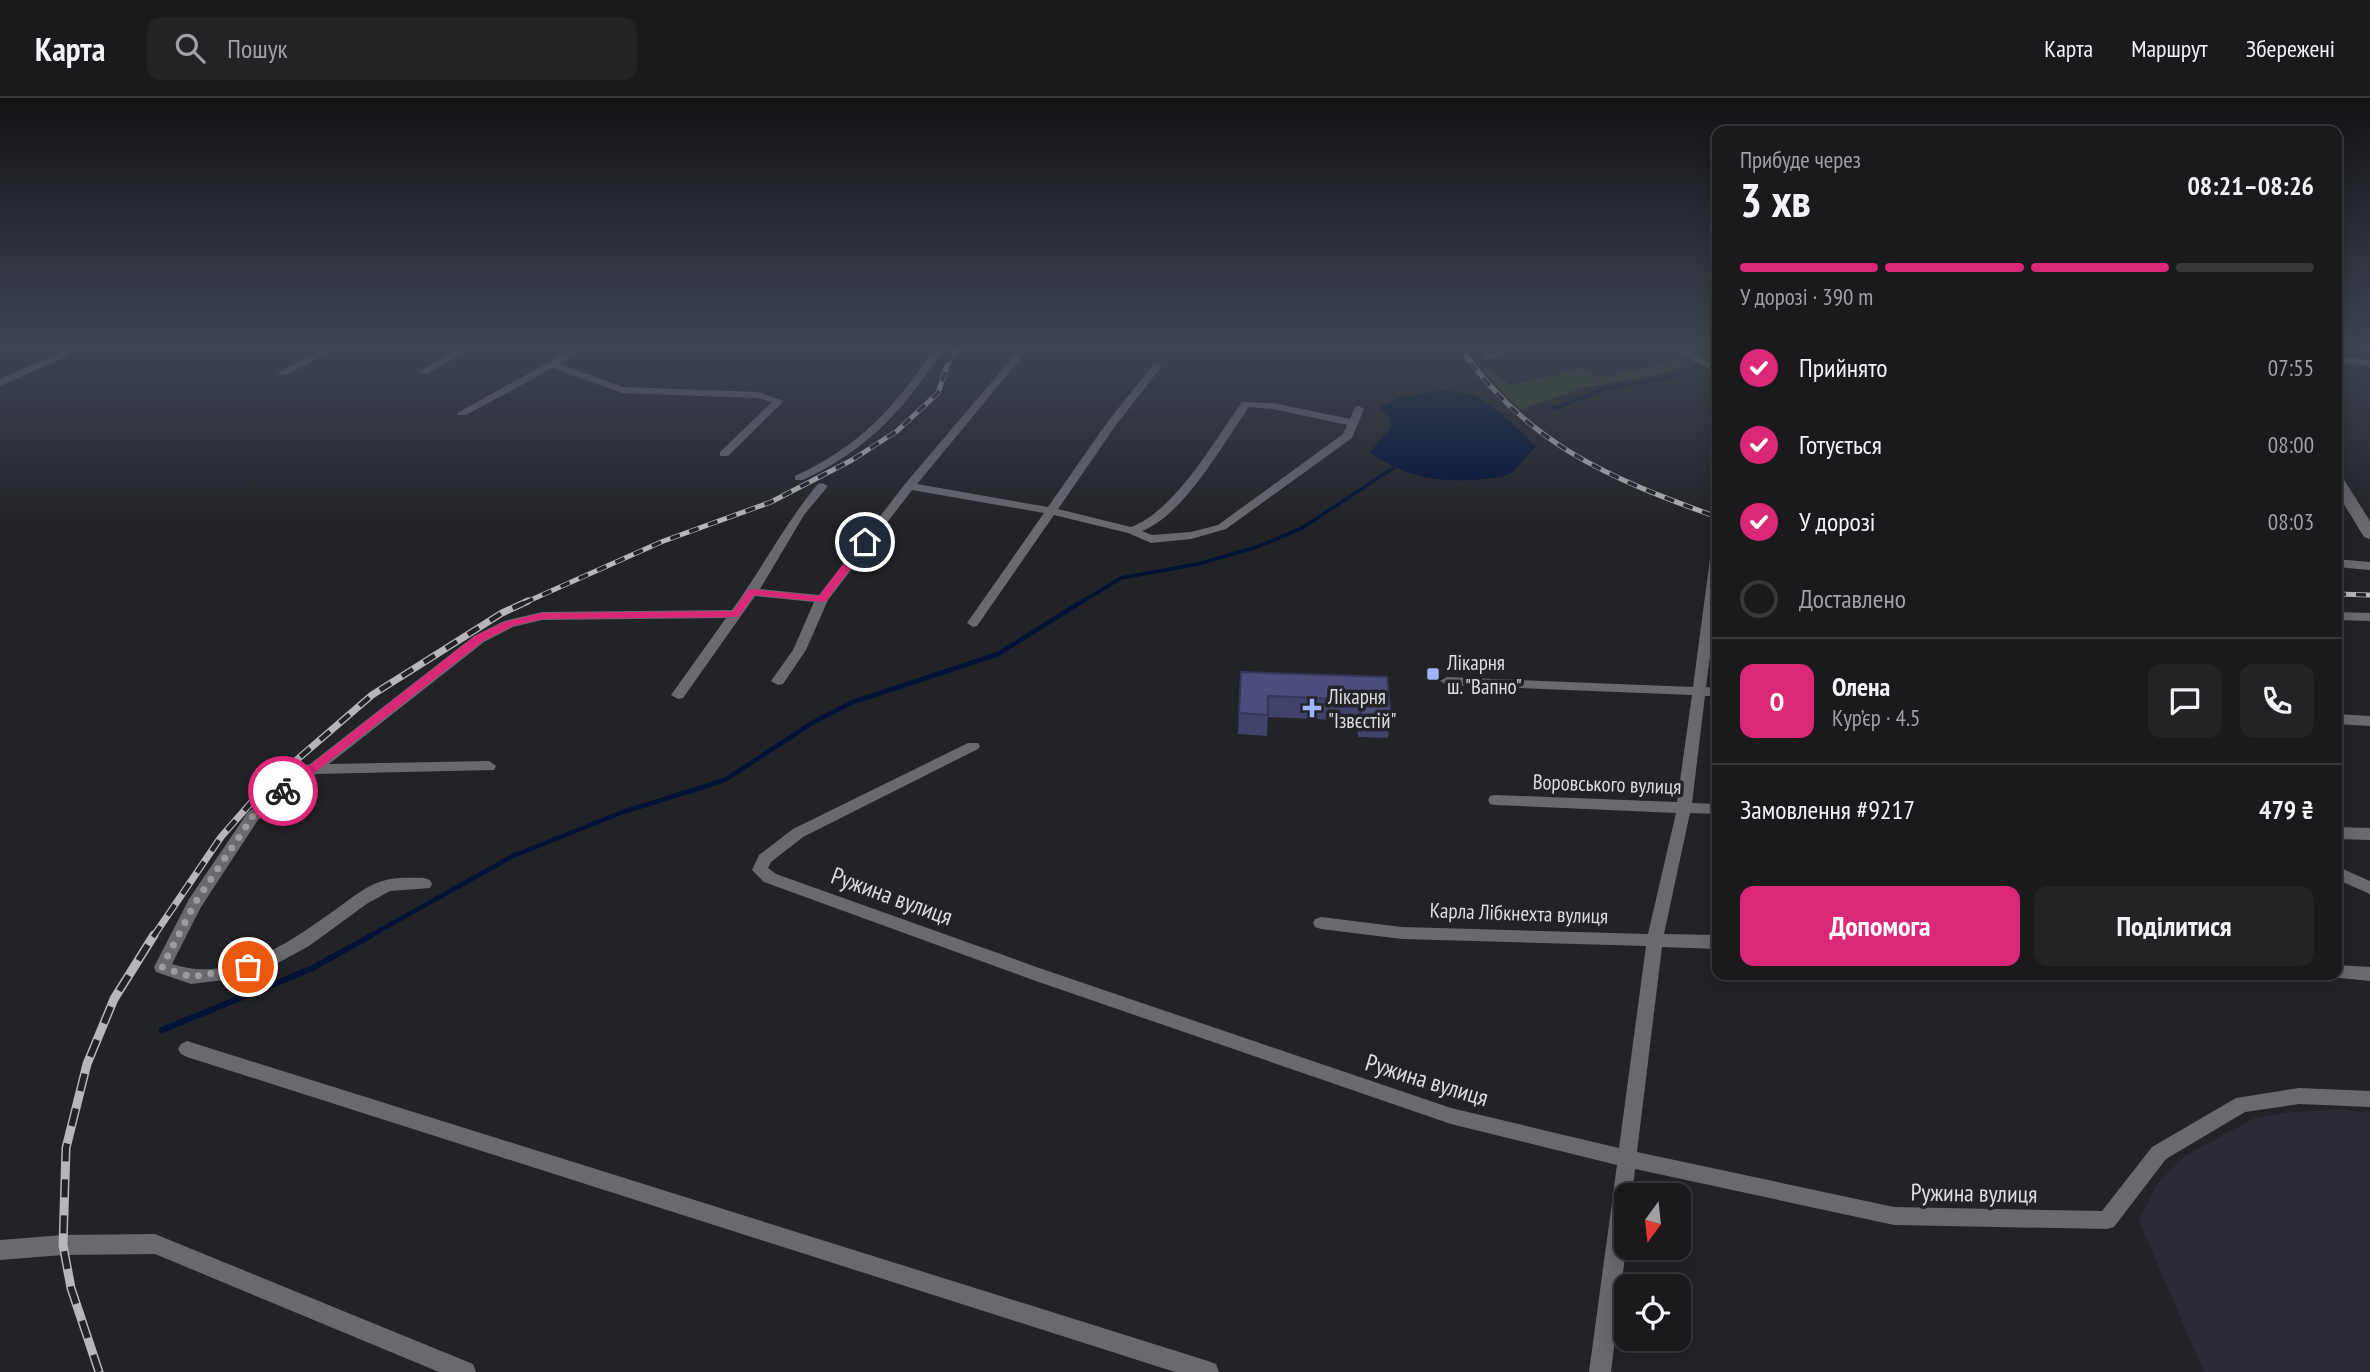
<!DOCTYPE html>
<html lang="uk">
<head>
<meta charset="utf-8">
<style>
	:root { --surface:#1a1a1d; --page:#232326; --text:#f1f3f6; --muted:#9fa1a4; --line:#38383b; --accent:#db2777 }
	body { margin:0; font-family:"PT Sans Narrow",sans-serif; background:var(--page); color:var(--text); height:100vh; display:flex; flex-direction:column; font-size:26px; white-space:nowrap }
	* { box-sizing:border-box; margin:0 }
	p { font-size:23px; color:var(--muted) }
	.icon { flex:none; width:38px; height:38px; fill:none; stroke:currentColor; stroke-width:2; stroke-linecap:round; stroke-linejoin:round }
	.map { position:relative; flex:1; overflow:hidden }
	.sheet { position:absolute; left:1712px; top:28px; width:630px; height:854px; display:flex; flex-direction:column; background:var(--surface); border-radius:14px; box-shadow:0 4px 18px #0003,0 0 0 2px var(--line) }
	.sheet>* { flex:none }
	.needle { width:46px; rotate:195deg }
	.buttons { position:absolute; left:1614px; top:1085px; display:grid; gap:14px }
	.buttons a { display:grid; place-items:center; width:77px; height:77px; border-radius:14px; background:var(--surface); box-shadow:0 4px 18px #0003,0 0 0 2px var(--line); font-size:35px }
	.pin { position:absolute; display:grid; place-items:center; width:60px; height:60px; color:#fff; margin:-30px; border:4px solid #fff; border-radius:50%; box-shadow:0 2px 7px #0007 }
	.courier { position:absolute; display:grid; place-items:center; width:70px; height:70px; margin:-35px; border:5px solid #db2777; border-radius:50%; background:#fff; color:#222; box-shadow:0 2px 9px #0007 }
	.head em { font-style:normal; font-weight:600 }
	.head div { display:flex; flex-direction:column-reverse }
	.head { display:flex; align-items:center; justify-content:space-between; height:119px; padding:0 28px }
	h1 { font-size:46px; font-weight:600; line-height:52px }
	.bar { display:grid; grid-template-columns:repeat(4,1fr); gap:10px 7px; align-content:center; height:84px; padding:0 28px }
	.bar i { height:9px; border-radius:5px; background:var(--line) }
	.bar .on { background:var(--accent) }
	.bar p { grid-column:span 4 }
	.line { display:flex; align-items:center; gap:18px; padding:0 28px; border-top:2px solid var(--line) }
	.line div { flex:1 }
	.round { display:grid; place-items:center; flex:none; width:74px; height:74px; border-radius:14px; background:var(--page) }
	ol { padding:0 28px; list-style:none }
	li { display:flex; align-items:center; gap:21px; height:77px }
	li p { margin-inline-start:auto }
	li .icon { padding:7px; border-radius:50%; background:var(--accent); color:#fff; stroke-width:4 }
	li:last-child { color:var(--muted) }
	li i { width:38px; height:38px; border:4px solid var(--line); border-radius:50% }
	.primary-button { display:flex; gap:14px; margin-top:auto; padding:14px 28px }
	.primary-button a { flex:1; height:80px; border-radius:14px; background:var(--accent); color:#fff; font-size:28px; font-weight:600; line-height:80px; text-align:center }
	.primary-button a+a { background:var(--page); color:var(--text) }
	header { display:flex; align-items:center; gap:42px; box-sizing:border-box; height:98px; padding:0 35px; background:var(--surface); border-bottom:2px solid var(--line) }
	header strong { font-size:33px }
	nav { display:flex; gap:38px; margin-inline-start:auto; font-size:24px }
	.search { width:490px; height:63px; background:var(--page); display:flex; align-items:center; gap:18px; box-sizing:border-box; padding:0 24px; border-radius:14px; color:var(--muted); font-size:26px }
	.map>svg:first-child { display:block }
	.built { fill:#2a2b35 }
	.green { fill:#324c24 }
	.water { fill:#001236 }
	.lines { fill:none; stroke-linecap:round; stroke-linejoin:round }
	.stream-far2 { stroke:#001236; stroke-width:3.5 }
	.stream-far1 { stroke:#001236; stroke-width:4.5 }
	.stream { stroke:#001236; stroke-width:6 }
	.street { fill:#69696f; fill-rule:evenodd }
	.secondary { fill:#69696f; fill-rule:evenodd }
	.rail-far2-casing { stroke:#b7b7bb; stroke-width:5 }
	.rail-far1-casing { stroke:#b7b7bb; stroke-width:7 }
	.rail-casing { stroke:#b7b7bb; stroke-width:9 }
	.rail-far2 { stroke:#222327; stroke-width:3.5; stroke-dasharray:10; stroke-linecap:butt }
	.rail-far1 { stroke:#222327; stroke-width:4.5; stroke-dasharray:13; stroke-linecap:butt }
	.rail { stroke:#222327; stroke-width:6; stroke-dasharray:18; stroke-linecap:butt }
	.wall { fill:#41426c }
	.building { fill:#4c4d7d; stroke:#353658; stroke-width:2 }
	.route { fill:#db2777 }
	.done { stroke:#9c9c9f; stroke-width:7; stroke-dasharray:0 12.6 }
	.poi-dot { fill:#a0b3fd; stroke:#222327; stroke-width:2.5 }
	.labels { text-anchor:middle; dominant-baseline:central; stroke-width:7; stroke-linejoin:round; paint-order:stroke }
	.poi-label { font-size:21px; fill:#dddde0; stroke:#222327; text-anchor:start }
	.street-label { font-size:21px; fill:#dddde0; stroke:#222327 }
	.near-street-label { font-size:24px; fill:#dddde0; stroke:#222327 }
</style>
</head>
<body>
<header>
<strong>Карта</strong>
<div class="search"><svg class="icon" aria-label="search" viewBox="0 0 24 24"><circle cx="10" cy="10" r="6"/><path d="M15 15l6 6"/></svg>Пошук</div>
<nav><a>Карта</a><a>Маршрут</a><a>Збережені</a></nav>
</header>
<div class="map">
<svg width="2370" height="1274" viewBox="0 0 2370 1274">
	<rect width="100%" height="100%" fill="#222327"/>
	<!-- built -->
	<polygon class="built" points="2340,1011 2370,1015 2370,1274 2204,1274 2139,1123 2157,1086 2186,1057 2255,1020 2282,1015"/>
	<!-- green -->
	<polygon class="green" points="1679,261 1692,266 1661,276 1585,289 1520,312 1482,272 1488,270 1510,287 1582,270 1596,279 1648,270"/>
	<!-- water -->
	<path class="water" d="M1444,292L1473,297L1499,313L1536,348L1513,374L1505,378C1457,387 1410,384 1370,354L1391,329L1390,319L1378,309L1400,299Z"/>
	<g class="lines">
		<!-- stream-far2 -->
		<g class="stream-far2">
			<polyline points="1553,311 1607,290 1666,280 1717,261"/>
			<polyline points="1080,505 1121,480 1198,466 1257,449 1302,430 1398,367"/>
		</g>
		<!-- stream-far1 -->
		<polyline class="stream-far1" points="368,839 513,758 620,715 725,682 812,625 853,604 998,556 1083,503"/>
		<!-- stream -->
		<polyline class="stream" points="162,932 313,870 372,837"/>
		<!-- street -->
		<g class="street">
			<polygon points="65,248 75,248 65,259 0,288 0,281 59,255"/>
			<polygon points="330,248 342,248 285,277 277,275"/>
			<polygon points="463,248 475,248 427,276 419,274"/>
			<polygon points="578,248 590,248 560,266 623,289 758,294 784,303 728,358 720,358 720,354 772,304 757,300 622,295 553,270 466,317 458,317 457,315"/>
			<path d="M935,248H945C906,310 869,351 803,382H795V378C860,348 897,308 935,248Z"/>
			<path d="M1022,248H1031L917,386L1048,409L1108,323L1154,266L1157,265L1162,268L1116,327L1058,411L1131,429C1176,412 1214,343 1242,304L1273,305L1350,321L1355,309L1359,308L1364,311L1352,340L1226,431L1191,441L1151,445L1128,435L1054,417L977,528L973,529L967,525L1044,415L912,392L828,502L806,552L783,586L778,587L771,583L793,552L814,504L755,498L683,600L678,601L671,597L726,520L542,522L513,529L484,544L329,666L489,663L496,668L494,672L316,676L258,722L201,809L172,866C232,886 288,845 335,812C350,801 368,786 386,782C398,779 412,780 424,780L430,782L432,786L430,790L390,793L368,805L309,848L265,872L232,881L191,886L156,874L154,869L189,801L248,714L302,672L304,667L310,666L474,538L504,523L542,514L732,512C762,471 785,425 818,386L822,385L828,388L804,417L760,491L819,497L905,386ZM1249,309L1273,311L1347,327L1343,336L1218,427L1191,434L1152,437L1142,433C1184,417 1223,346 1249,309Z"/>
			<polygon points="1508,248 1523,248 1489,261 1481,259"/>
			<polygon points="1665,248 1677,248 1717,268 1717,275"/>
			<polygon points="2336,258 2370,262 2370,268 2336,264"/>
			<polygon points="1717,449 1717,504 1706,589 1717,590 1717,598 1705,598 1692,705 1717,706 1717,716 1690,715 1664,836 1717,837 1717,851 1662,849 1637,1054 1894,1109 2102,1113 2152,1049 2236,1000 2299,990 2370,993 2370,1009 2299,1006 2245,1014 2166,1061 2114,1129 2107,1131 1894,1127 1635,1071 1632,1097 1626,1097 1626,1150 1611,1274 1589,1274 1617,1067 1451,1026 1033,882 764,784 752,772 759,757 793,731 968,645 978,645 980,648 978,651 803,739 771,764 768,770 776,776 1045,872 1451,1010 1619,1050 1646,848 1402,841 1321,831 1315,829 1313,825 1315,821 1321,819 1402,829 1648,836 1676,715 1495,707 1490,706 1488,702 1490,698 1495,697 1677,704 1692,597 1447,587 1440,583 1447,579 1693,589 1711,453"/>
			<polygon points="2336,461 2370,464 2370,472 2336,469"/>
			<polygon points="2336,514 2370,515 2370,523 2336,522"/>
			<polygon points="2336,616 2370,618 2370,628 2336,626"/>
			<polygon points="2336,729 2370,730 2370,742 2336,741"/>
			<polygon points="2336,768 2370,783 2370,796 2336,781"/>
			<polygon points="2336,867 2370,869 2370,883 2330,879 2329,877 2336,877"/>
			<polygon points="187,943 1208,1263 1216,1266 1219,1274 1175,1274 187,959 181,956 178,951 181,946"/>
			<polygon points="155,1136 473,1266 476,1274 439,1274 155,1156 63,1157 0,1162 0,1142 63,1137"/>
		</g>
		<!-- secondary -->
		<polygon class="secondary" points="2336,375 2341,377 2370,423 2370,441 2364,439 2336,393"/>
		<defs>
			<g id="rail-far2">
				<path d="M1459,248C1526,346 1609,380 1717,419"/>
				<polyline points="2336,496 2370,497"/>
				<polyline points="524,505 661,444 771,404 852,362 897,333 938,295 947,268 958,248"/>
			</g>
			<polyline id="rail-far1" points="153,839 221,739 263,691 372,597 502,515 528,503"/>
			<polyline id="rail" points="99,1274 71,1190 63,1147 66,1050 87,966 114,901 154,837"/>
		</defs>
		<!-- rail-far2 casing -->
		<use href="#rail-far2" class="rail-far2-casing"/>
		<!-- rail-far1 casing -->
		<use href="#rail-far1" class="rail-far1-casing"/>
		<!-- rail casing -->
		<use href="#rail" class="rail-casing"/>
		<!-- rail-far2 -->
		<use href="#rail-far2" class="rail-far2"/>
		<!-- rail-far1 -->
		<use href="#rail-far1" class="rail-far1"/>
		<!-- rail -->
		<use href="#rail" class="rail"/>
	</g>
	<!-- wall -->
	<polygon class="wall" points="1241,574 1387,579 1391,619 1388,640 1358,639 1357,623 1268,619 1267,638 1238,636"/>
	<!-- building -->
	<polygon class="building" points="1241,574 1387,579 1391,619 1361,618 1360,602 1268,598 1268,617 1239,615"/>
	<!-- sky -->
	<linearGradient id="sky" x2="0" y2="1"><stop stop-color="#131315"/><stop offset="0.58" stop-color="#3e4552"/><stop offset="1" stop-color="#3e4552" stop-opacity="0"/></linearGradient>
	<rect width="2370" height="427" fill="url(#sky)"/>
	<!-- route -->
	<polygon class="route" points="862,442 870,444 826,503 822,504 754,497 739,518 736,519 542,521 512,528 483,543 287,696 279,696 277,693 475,538 505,524 542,515 733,513 748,492 751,491 819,498"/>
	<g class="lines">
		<!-- done -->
		<polyline class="done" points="248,869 191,879 162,869 195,805 253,718 283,693"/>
	</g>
	<!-- markers -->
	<g class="poi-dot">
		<rect x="1426" y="569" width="14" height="14" rx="3.5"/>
		<path d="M1308.5 599.5h7v7h7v7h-7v7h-7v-7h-7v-7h7z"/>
	</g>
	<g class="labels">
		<!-- poi labels -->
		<g class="poi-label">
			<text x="1447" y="564">Лікарня<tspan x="1447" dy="24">ш. "Вапно"</tspan></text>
			<text x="1328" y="598">Лікарня<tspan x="1328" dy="24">"Ізвєстій"</tspan></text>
		</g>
		<!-- street labels -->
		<g class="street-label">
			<text transform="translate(1607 686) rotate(2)">Воровського вулиця</text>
			<text transform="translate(1519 815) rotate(2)">Карла Лібкнехта вулиця</text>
		</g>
		<!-- near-street labels -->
		<g class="near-street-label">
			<text transform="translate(892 798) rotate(20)">Ружина вулиця</text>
			<text transform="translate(1427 982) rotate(17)">Ружина вулиця</text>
			<text transform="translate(1974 1095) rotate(1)">Ружина вулиця</text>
		</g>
	</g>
</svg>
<div class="buttons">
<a><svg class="needle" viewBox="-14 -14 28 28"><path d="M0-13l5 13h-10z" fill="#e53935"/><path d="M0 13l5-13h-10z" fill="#9fa1a4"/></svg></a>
<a><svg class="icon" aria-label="locate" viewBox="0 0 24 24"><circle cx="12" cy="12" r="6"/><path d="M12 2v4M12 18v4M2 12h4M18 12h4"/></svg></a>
</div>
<div class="pin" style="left:248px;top:869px;background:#ea580c"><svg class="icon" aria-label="bag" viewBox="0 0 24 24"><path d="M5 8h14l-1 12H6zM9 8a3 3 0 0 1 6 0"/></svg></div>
<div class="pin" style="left:865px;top:444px;background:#1f2937"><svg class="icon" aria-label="home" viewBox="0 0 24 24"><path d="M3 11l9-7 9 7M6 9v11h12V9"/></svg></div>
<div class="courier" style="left:283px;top:693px"><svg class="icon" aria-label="bike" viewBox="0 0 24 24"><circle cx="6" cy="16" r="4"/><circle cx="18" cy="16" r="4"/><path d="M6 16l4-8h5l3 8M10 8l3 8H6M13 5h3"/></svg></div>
<section class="sheet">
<div class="head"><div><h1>3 хв</h1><p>Прибуде через</p></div><em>08:21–08:26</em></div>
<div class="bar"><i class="on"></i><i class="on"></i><i class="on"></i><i></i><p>У дорозі · 390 m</p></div>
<ol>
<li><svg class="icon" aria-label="check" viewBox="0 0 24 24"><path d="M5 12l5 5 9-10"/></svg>Прийнято<p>07:55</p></li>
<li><svg class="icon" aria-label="check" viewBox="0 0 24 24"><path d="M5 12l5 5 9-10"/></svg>Готується<p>08:00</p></li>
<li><svg class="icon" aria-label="check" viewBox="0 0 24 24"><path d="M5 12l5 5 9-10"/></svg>У дорозі<p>08:03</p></li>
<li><i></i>Доставлено</li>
</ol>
<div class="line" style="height:126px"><b class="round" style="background:var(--accent);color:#fff">О</b><div><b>Олена</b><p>Кур’єр · 4.5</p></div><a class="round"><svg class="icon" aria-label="chat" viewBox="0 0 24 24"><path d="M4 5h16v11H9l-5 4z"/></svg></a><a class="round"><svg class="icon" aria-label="phone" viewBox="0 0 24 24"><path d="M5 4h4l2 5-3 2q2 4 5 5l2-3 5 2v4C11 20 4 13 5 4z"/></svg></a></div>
<div class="line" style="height:91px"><div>Замовлення #9217</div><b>479 ₴</b></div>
<div class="primary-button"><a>Допомога</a><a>Поділитися</a></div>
</section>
</div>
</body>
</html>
